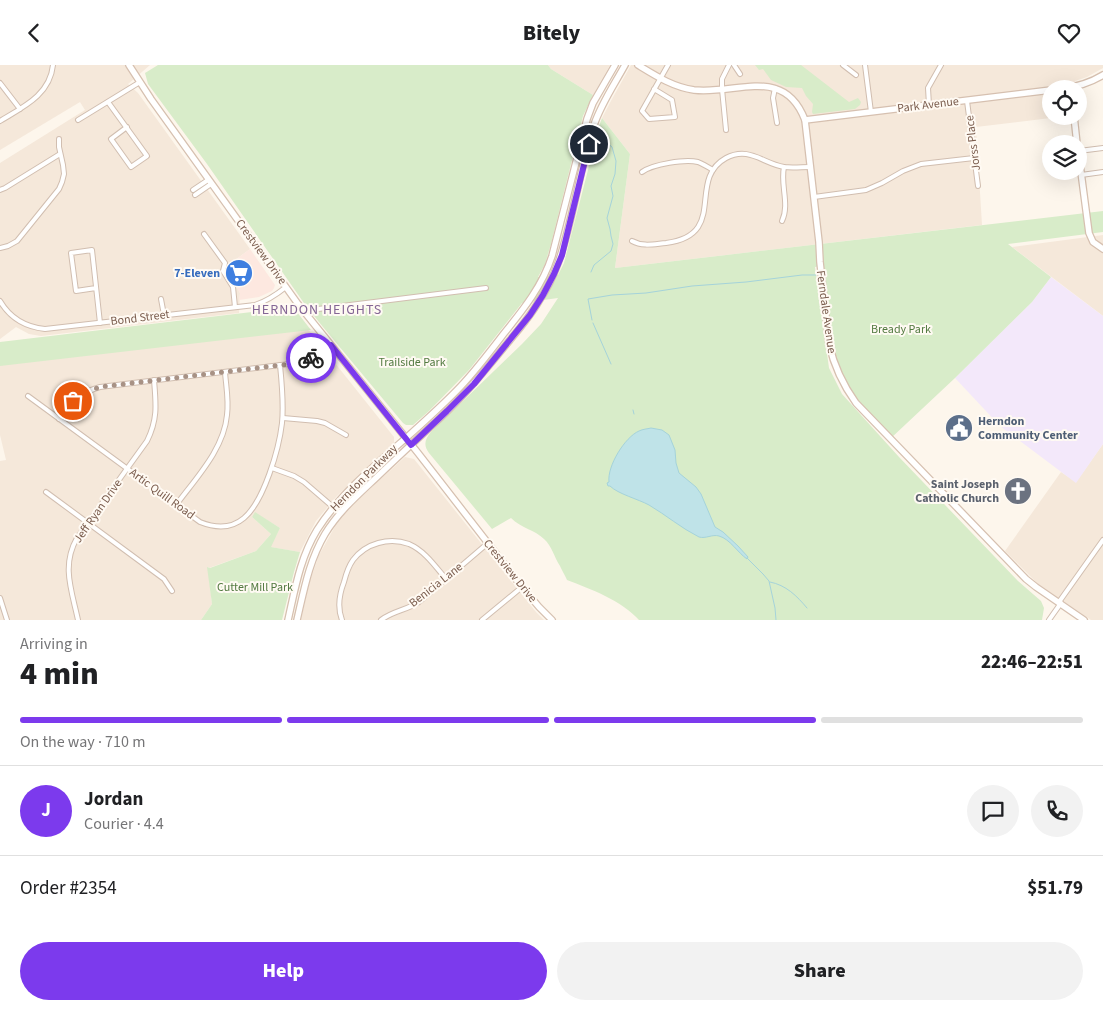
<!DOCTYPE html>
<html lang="en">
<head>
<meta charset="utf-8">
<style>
	:root { --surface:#fff; --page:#f2f2f2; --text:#202124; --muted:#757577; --line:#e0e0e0; --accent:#7c3aed }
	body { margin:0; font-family:"Source Sans 3",sans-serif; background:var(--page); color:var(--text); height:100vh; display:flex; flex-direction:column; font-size:19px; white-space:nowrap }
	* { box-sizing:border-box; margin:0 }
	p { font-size:16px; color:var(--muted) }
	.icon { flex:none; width:28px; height:28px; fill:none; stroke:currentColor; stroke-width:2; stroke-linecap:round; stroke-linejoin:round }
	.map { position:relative; height:555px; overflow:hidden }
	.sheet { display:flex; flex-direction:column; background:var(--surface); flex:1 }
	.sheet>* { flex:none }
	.buttons { position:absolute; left:1042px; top:15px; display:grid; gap:10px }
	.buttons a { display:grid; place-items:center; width:45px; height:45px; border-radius:50%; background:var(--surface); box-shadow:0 5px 20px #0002; font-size:25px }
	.pin { position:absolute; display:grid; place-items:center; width:42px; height:42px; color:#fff; margin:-21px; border:2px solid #fff; border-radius:50%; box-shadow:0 1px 5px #0007 }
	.courier { position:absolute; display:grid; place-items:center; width:50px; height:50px; margin:-25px; border:4px solid #7c3aed; border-radius:50%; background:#fff; color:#222; box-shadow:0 1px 6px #0007 }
	.head em { font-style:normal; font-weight:800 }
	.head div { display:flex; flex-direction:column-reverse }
	.head { display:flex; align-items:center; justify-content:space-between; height:85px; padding:0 20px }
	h1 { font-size:32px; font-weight:800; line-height:38px }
	.bar { display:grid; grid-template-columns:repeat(4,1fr); gap:8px 5px; align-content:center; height:60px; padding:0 20px }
	.bar i { height:6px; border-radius:4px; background:var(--line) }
	.bar .selected { background:var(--accent) }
	.bar p { grid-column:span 4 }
	.line { display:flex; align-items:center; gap:12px; padding:0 20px; border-top:1px solid var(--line) }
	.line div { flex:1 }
	.round { display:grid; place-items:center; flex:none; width:52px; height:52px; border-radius:26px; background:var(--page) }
	.primary-button { display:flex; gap:10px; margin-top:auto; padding:10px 20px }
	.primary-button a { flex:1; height:58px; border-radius:30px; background:var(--accent); color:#fff; font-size:20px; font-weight:800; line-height:58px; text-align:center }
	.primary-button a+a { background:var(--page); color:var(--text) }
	header { display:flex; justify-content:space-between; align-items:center; height:65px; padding:0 20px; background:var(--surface); font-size:22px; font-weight:800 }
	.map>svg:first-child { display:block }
	.residential { fill:#f5e8da }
	.commercial { fill:#fde8e0 }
	.education { fill:#f3e8fa }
	.green { fill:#d8ecc9 }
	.water { fill:#bfe3e8; stroke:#a5d3da }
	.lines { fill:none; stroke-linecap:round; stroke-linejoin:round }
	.stream { stroke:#a5d3da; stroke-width:1 }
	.street-casing { stroke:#d1beb0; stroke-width:6 }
	.secondary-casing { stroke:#d6c0b0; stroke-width:8 }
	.street { stroke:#fff; stroke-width:4 }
	.secondary { stroke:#fff; stroke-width:5.5 }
	.done { stroke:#a89285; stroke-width:5; stroke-dasharray:0 9 }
	.route { stroke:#7c3aed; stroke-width:6 }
	.labels { text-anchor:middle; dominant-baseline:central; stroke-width:4; stroke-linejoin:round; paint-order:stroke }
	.street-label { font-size:12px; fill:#7a5c4d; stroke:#fffaf3 }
	.shop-label { font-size:12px; font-weight:bold; fill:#366cbe; stroke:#fffaf3; text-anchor:end }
	.park-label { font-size:12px; fill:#537a41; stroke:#fffaf3 }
	.service-label { font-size:12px; font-weight:bold; fill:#4e5e75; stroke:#fffaf3; text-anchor:start }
	.worship-label { font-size:12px; font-weight:bold; fill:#5b616d; stroke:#fffaf3; text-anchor:end }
	.neighbourhood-label { font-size:14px; letter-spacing:1px; fill:#846695; stroke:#fffaf3 }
</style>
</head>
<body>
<header><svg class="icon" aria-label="back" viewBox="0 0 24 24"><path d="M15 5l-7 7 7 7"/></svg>Bitely<svg class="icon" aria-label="heart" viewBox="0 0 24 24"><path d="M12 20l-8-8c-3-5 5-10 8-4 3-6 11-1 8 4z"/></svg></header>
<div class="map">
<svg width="1103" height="555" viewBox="0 0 1103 555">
	<rect width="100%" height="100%" fill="#fdf6ec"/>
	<!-- residential -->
	<g class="residential">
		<polygon points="0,0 150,0 128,19 138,28 250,184 227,201 240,228 239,248 41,271 29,269 16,262 0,274 0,98 85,45 80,37 0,85"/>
		<polygon points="548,0 610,0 593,30 551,4"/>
		<polygon points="631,0 1103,0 1103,3 1087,12 1075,16 1076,24 1051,24 1051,51 1067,51 976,62 982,160 615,203 630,89 602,53 612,34"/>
		<polygon points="1103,170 1103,251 1012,182"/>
		<polygon points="307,263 394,372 394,378 337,431 316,456 300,487 270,482 280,463 255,448 252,452 271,469 256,486 209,503 208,502 212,539 201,555 0,555 0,396 6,395 0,370 0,300"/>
		<polygon points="1103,379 1103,555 1091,555 1037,518 1005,486 1061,407 1076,417"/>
		<polygon points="405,392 414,394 536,547 544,555 301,555 309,519 319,490 337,458 359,434"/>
	</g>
	<!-- commercial -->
	<polygon class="commercial" points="250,184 275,220 274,223 272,226 259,232 239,235 240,228 226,205 227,201"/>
	<!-- education -->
	<polygon class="education" points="1051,212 1103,251 1103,379 1076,418 1000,361 955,313 1032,237"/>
	<!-- green -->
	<g class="green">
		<path d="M158,0H548L551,4L593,30L583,51L551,179L545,199L538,212L558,210L564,198L588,105L595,72L602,53L630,89L615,203L1103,146V167L1008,179L1051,212L1032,237L955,313L890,374L856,338L835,301L820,201L815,202L829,303L842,329L899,392L1018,516L1041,536L1044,543L1042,555H639C622,536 591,524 567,515C565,510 562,506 560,501C554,492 552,481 544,474C535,465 521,463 511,453L492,464L429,388C423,380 425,374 431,367L522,279L541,259L558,233L522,238L469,305L429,346L413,360H406L403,358L323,262L306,241L207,99L148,19L145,8Z"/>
		<polygon points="755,0 801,0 849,37 858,33 861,37 860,40 855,44 813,49 812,47 813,39 806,31 802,23 786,22 771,15 763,4 759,5"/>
		<polygon points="293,242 311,265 0,301 0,277"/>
		<polygon points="255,447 280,463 271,482 300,487 294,507 282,555 201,555 212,539 207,502 210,503 256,486 271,469 252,452"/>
	</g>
	<!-- water -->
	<path class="water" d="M651,363L662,365L669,370L675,385L676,398L679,408L696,422L701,429L715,462L723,467L738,481L748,492L747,494C738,488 730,474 719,471C712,469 706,474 699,472C681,463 666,450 649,440C638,434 618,429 610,421H608L607,418L609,417C607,401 625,372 639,366C643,364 647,364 651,363Z"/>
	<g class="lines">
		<!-- stream -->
		<g class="stream">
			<polyline points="591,207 594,200 611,186 613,179 611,171 610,164 607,153 613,131 611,121 615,109 616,96 612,82 599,71"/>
			<polyline points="592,255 588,234 612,230 646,228 692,221 746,217 802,210 816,210"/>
			<polyline points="593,258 611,299"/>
			<polyline points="633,345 634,349"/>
			<polyline points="747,493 763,509 769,516 775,543 776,555"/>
			<path d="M770,517C786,520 797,531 807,543"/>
		</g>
		<defs>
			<g id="street">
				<polyline points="734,0 740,9"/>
				<polyline points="843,0 856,10"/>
				<polyline points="865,0 871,47"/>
				<polyline points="0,18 20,44"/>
				<polyline points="775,23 773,33 777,58"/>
				<polyline points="654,24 672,35 675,52 649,54 642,46 668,0"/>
				<polyline points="967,36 978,121"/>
				<polyline points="108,37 147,91 131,102 111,74 127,62"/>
				<polyline points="929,40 928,23 941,0"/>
				<polyline points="78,55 140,17"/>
				<path d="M0,56C23,42 50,30 53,0"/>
				<polyline points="726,65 722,24 722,14 729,0"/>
				<polyline points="1079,86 1103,83"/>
				<path d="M642,107C653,99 685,94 698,97C703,99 708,102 713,105"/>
				<polyline points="1081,110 1103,107"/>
				<polyline points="0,125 5,123 60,89"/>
				<polyline points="193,125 208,115"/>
				<polyline points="195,130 211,119"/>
				<polyline points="814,132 866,125 882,118 903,106 921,99 974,93"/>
				<path d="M782,156C790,139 780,120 784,102"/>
				<polyline points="204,169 225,198 223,206 233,222 235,242"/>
				<path d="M632,176C643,182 654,179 666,178C729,170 686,115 726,93C749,81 762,98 784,102C792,103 802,102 810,102"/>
				<polyline points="0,183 8,181 17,176 59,124 62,117 64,109 63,100 59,82 59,74"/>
				<polyline points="96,223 76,226 71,188 92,185 100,258"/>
				<polyline points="161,234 164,250"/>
				<path d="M0,236C10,253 25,262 45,264L255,240C267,236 276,230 286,222"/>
				<polyline points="307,250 318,244 486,223"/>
				<path d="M28,331L200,457C215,463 231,464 244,453C264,436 279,384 282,358C284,339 282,320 280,300"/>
				<polyline points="283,353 317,356 325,358 346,370"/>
				<path d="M59,354C71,338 81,327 100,322L297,298L313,292L331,280"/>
				<polyline points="272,403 294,411 304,417 340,448"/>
				<polyline points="46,427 164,514 172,526"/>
				<path d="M176,440C196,413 224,384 227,350C229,335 226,321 225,307"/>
				<polyline points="0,533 7,555"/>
				<polyline points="1059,537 1103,475"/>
				<path d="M78,555C72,526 61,501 77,473L147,376C158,354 156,339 154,315"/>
				<path d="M342,555C337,542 339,530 344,517C346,509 348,502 353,495C366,478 389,472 409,479C425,486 435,501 446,514"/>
				<path d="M381,555C393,546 407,545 419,537L488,478"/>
				<polyline points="482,555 522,522"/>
				<polyline points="1049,555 1061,538"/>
			</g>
			<g id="secondary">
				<polyline points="129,0 151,34 298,239 418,388 522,522 539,542 552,555"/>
				<path d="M638,0C656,11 673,22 694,25C737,30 784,0 805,55L819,177L820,197L829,279C834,301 843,320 856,338L1026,514L1036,522L1084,555"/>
				<path d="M1061,24C1076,22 1090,18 1103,10"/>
				<polyline points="1074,51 1077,79"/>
				<polyline points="805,55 1051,25"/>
				<polyline points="1079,92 1089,168 1093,177 1103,184"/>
				<path d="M288,555C295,524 300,493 317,465C339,430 375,400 406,373C425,356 444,339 461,321C476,305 489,288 502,271C522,246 542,222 552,191L587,54L593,38L615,0"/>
				<path d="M297,555C304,525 309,496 325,469C339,446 359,429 378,411C398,392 418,373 439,354C465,330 487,303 510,275C520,263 531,250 539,236C556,211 563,185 570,156C578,124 584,91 594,60C601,39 614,20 625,0"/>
			</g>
		</defs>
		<!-- street casing -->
		<use href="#street" class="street-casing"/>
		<!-- secondary casing -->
		<use href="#secondary" class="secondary-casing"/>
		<!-- street -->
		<use href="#street" class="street"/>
		<!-- secondary -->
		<use href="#secondary" class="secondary"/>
	</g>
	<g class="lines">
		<!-- done -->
		<polyline class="done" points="73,336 86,327 100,322 298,298 311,293"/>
		<!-- route -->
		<polyline class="route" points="311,293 331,280 411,380 447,346 474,319 530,250 543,230 554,209 562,190 589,79"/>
	</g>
	<!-- icons -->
	<defs>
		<symbol id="supermarket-disc" viewBox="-11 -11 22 22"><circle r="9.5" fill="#3f7fe0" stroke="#fffaf3"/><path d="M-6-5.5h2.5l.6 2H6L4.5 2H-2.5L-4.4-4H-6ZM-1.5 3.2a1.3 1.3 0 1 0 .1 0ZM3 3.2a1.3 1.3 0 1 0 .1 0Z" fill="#fff"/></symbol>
		<symbol id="civic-disc" viewBox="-11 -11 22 22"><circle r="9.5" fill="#5c6f8a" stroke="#fffaf3"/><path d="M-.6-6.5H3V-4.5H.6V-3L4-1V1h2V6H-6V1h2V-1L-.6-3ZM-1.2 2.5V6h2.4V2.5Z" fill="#fff"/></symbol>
		<symbol id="church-disc" viewBox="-11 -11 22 22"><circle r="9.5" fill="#6b7280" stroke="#fffaf3"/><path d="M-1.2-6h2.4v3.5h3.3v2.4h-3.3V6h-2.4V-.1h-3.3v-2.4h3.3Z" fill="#fff"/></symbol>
	</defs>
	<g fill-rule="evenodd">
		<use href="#supermarket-disc" x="223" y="192" width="32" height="32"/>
		<use href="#civic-disc" x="943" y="347" width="32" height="32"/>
		<use href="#church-disc" x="1002" y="410" width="32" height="32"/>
	</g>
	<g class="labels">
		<!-- street labels -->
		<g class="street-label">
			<text transform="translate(928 40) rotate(-7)">Park Avenue</text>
			<text transform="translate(973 78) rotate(-97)">Jorss Place</text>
			<text transform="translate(261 187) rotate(54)">Crestview Drive</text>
			<text transform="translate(826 247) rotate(82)">Ferndale Avenue</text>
			<text transform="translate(140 253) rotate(-7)">Bond Street</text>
			<text transform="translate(364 413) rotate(-45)">Herndon Parkway</text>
			<text transform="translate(162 429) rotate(36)">Artic Quill Road</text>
			<text transform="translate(98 446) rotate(-55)">Jeff Ryan Drive</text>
			<text transform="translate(510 506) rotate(51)">Crestview Drive</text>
			<text transform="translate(436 520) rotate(-38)">Benicia Lane</text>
		</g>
		<!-- shop labels -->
		<g class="shop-label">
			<text x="220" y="208">7-Eleven</text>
		</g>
		<!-- park labels -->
		<g class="park-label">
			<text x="901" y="264">Bready Park</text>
			<text x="412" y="297">Trailside Park</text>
			<text x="255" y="522">Cutter Mill Park</text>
		</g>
		<!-- service labels -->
		<g class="service-label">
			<text x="978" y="356">Herndon<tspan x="978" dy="14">Community Center</tspan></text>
		</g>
		<!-- worship labels -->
		<g class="worship-label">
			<text x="999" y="419">Saint Joseph<tspan x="999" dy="14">Catholic Church</tspan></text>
		</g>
		<!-- neighbourhood labels -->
		<g class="neighbourhood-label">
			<text x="317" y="245">HERNDON HEIGHTS</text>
		</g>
	</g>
</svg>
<div class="buttons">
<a><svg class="icon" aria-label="locate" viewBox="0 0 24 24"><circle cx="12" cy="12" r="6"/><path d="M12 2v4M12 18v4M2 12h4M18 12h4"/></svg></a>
<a><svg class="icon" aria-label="layers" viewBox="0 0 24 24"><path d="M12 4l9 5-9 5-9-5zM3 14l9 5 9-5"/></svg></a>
</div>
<div class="pin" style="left:73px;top:336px;background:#ea580c"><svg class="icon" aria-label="bag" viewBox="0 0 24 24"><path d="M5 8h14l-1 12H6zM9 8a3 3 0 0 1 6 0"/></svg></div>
<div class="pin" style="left:589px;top:79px;background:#1f2937"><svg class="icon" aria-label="home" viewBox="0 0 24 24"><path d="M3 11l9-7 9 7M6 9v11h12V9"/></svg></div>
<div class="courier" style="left:311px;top:293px"><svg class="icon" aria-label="bike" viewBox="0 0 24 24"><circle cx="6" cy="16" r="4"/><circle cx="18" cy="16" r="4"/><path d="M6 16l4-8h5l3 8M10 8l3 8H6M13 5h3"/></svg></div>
</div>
<section class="sheet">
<div class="head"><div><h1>4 min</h1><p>Arriving in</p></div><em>22:46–22:51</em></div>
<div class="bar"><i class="selected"></i><i class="selected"></i><i class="selected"></i><i></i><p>On the way · 710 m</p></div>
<div class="line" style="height:90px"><b class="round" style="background:var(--accent);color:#fff">J</b><div><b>Jordan</b><p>Courier · 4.4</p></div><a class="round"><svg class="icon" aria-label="chat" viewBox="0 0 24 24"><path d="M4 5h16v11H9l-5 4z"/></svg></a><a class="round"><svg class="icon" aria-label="phone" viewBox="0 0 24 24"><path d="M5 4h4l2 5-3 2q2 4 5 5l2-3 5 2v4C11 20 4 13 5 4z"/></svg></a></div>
<div class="line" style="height:65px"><div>Order #2354</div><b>$51.79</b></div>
<div class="primary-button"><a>Help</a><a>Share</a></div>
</section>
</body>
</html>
